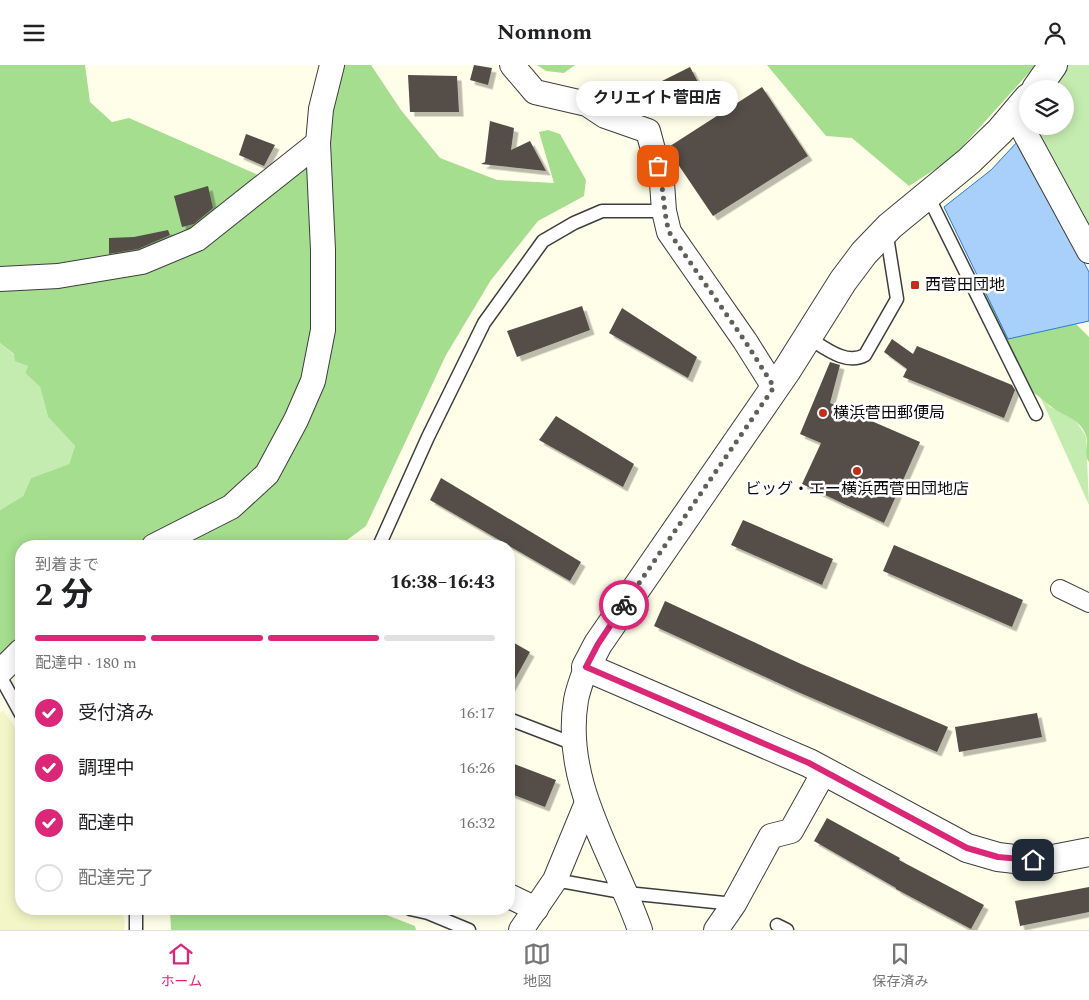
<!DOCTYPE html>
<html lang="ja">
<head>
<meta charset="utf-8">
<style>
	:root { --surface:#fff; --page:#f6f6f6; --text:#202124; --muted:#757577; --line:#e0e0e0; --accent:#db2777 }
	body { margin:0; font-family:Spectral,"Noto Sans JP",serif; background:var(--page); color:var(--text); height:100vh; display:flex; flex-direction:column; font-size:19px; white-space:nowrap }
	* { box-sizing:border-box; margin:0 }
	p { font-size:16px; color:var(--muted) }
	.icon { flex:none; width:28px; height:28px; fill:none; stroke:currentColor; stroke-width:2; stroke-linecap:round; stroke-linejoin:round }
	.map { position:relative; flex:1; overflow:hidden }
	.drawer { position:absolute; left:15px; top:475px; width:500px; height:375px; display:flex; flex-direction:column; background:var(--surface); border-radius:20px; box-shadow:0 2px 12px #0003 }
	.drawer>* { flex:none }
	.controls { position:absolute; left:1019px; top:15px; display:grid; gap:10px }
	.controls a { display:grid; place-items:center; width:55px; height:55px; border-radius:50%; background:var(--surface); box-shadow:0 2px 12px #0003; font-size:25px }
	.pin { position:absolute; display:grid; place-items:center; width:42px; height:42px; color:#fff; margin:-21px; border-radius:10px; box-shadow:0 2px 8px #0006 }
	.courier { position:absolute; display:grid; place-items:center; width:50px; height:50px; margin:-25px; border:4px solid #db2777; border-radius:50%; background:#fff; color:#222; box-shadow:0 1px 6px #0007 }
	.bubble { position:absolute; height:35px; border-radius:18px; background:var(--surface); box-shadow:0 2px 12px #0003; font-size:16px; font-weight:700; line-height:35px; text-align:center }
	.head em { font-style:normal; font-weight:700 }
	.head div { display:flex; flex-direction:column-reverse }
	.head { display:flex; align-items:center; justify-content:space-between; height:85px; padding:0 20px }
	h1 { font-size:32px; font-weight:700; line-height:38px }
	.bar { display:grid; grid-template-columns:repeat(4,1fr); gap:8px 5px; align-content:center; height:60px; padding:0 20px }
	.bar i { height:6px; border-radius:4px; background:var(--line) }
	.bar .selected { background:var(--accent) }
	.bar p { grid-column:span 4 }
	ol { padding:0 20px; list-style:none }
	li { display:flex; align-items:center; gap:15px; height:55px }
	li p { margin-inline-start:auto }
	li .icon { padding:5px; border-radius:50%; background:var(--accent); color:#fff; stroke-width:4 }
	li:last-child { color:var(--muted) }
	li i { width:28px; height:28px; border:2px solid var(--line); border-radius:50% }
	header { display:flex; justify-content:space-between; align-items:center; height:65px; padding:0 20px; background:var(--surface); font-size:22px; font-weight:700 }
	.dock { display:flex; justify-content:space-around; align-items:center; height:70px; border-top:1px solid var(--line); background:var(--surface); font-size:14px; color:var(--muted) }
	.dock a { display:grid; justify-items:center; gap:2px }
	.dock .selected { color:var(--accent) }
	.map>svg:first-child { display:block }
	.farmland { fill:#f3f7c7 }
	.green { fill:#c5ecb0 }
	.forest { fill:#a5de8e }
	.water { fill:#a9cffb; stroke:#2b77d7 }
	.building { fill:#544e47; filter:url(#shadow) }
	.lines { fill:none; stroke-linecap:round; stroke-linejoin:round }
	.service-casing { stroke:#3e3e3e; stroke-width:15 }
	.pedestrian-casing { stroke:#3e3e3e; stroke-width:20 }
	.minor-casing { stroke:#3e3e3e; stroke-width:26 }
	.tertiary-casing { stroke:#3e3e3e; stroke-width:30 }
	.service { stroke:#fff; stroke-width:12 }
	.pedestrian { stroke:#fff; stroke-width:18 }
	.minor { stroke:#fff; stroke-width:24 }
	.tertiary { stroke:#fff; stroke-width:28 }
	.done { stroke:#606059; stroke-width:5; stroke-dasharray:0 9 }
	.route { stroke:#db2777; stroke-width:6 }
	.poi-dot { fill:#c42d1a; stroke:#fff; stroke-width:2 }
	.labels { text-anchor:middle; dominant-baseline:central; stroke-width:5; stroke-linejoin:round; paint-order:stroke }
	.poi-label { font-size:16px; fill:#0b0b0b; stroke:#fff; text-anchor:start }
</style>
</head>
<body>
<header><svg class="icon" aria-label="menu" viewBox="0 0 24 24"><path d="M4 6h16M4 12h16M4 18h16"/></svg>Nomnom<svg class="icon" aria-label="person" viewBox="0 0 24 24"><circle cx="12" cy="8" r="4"/><path d="M4 21q1-7 8-7t8 7"/></svg></header>
<div class="map">
<svg width="1089" height="865" viewBox="0 0 1089 865">
	<defs>
		<filter id="shadow"><feDropShadow dx="4.5" dy="4.5" stdDeviation="0" flood-color="#0004"/></filter>
	</defs>
	<rect width="100%" height="100%" fill="#fffee9"/>
	<!-- farmland -->
	<polygon class="farmland" points="3,645 14,661 21,700 21,844 120,844 125,857 124,865 0,865 0,648"/>
	<!-- green -->
	<g class="green">
		<polygon points="1064,0 1089,0 1089,170 1033,61 1065,61 1065,24 1047,24"/>
		<polygon points="0,278 28,301 25,308 40,322 48,352 75,381 69,399 31,413 23,431 0,445"/>
		<polygon points="1040,331 1050,342 1074,353 1086,371 1089,440"/>
	</g>
	<!-- forest -->
	<g class="forest">
		<polygon points="0,0 85,0 90,37 112,57 129,53 265,113 315,76 324,0 371,0 401,45 440,93 497,115 554,118 539,67 548,65 560,69 586,115 584,131 538,156 491,215 446,290 366,461 339,481 21,481 21,580 0,600 0,445 23,431 31,413 69,399 75,381 48,352 40,322 25,308 28,301 15,296 14,289 0,278"/>
		<polygon points="537,0 575,0 564,8 546,6"/>
		<polygon points="767,0 1036,0 951,94 909,121 852,73 826,71"/>
		<path d="M980,214L1008,274L1076,259L1089,272V397C1083,389 1089,379 1086,370C1078,351 1063,352 1049,340C1043,335 1038,330 1030,326L975,215Z"/>
		<polygon points="170,844 371,844 415,861 416,865 171,865"/>
	</g>
	<!-- water -->
	<polygon class="water" points="1019,75 1089,207 1089,256 1008,274 944,142 991,105"/>
	<!-- building -->
	<g class="building">
		<polygon points="474,0 492,3 488,20 470,15"/>
		<polygon points="690,2 699,19 693,23 696,31 673,42 660,17"/>
		<polygon points="408,10 457,11 459,47 410,47"/>
		<polygon points="762,22 808,91 713,151 667,83"/>
		<polygon points="490,56 514,63 511,85 530,76 546,106 481,99 485,97"/>
		<polygon points="246,69 275,80 264,101 239,90"/>
		<polygon points="208,121 213,143 194,159 182,162 174,131"/>
		<polygon points="168,165 170,170 138,184 109,189 109,173 134,172"/>
		<polygon points="582,241 590,265 517,292 507,266"/>
		<polygon points="622,243 697,292 688,313 609,268"/>
		<polygon points="892,274 913,289 917,281 1012,320 1015,325 1004,353 903,312 907,304 884,287"/>
		<polygon points="830,297 840,300 830,338 920,377 884,458 802,419 821,378 800,369"/>
		<polygon points="556,351 634,399 623,422 539,375"/>
		<polygon points="441,413 581,497 570,516 430,435"/>
		<polygon points="743,455 833,494 822,520 731,480"/>
		<polygon points="894,480 1023,535 1012,562 883,506"/>
		<polygon points="665,536 801,599 948,662 937,687 798,627 654,561"/>
		<polygon points="509,575 530,587 509,625"/>
		<polygon points="1037,648 1042,672 959,687 955,662"/>
		<polygon points="509,697 556,715 545,742 509,728"/>
		<polygon points="827,753 900,793 899,795 984,840 971,864 896,824 896,823 814,776"/>
		<polygon points="1089,822 1089,847 1020,861 1015,836"/>
	</g>
	<g class="lines">
		<defs>
			<g id="service">
				<polyline points="927,129 1036,349"/>
				<path d="M807,272C824,282 846,301 865,290L897,234L886,165"/>
				<polyline points="379,481 428,372 484,258 543,176 574,158 602,146 664,146"/>
				<polyline points="0,611 21,649"/>
				<polyline points="509,654 574,679"/>
				<polyline points="555,815 627,828 734,839"/>
				<polyline points="136,844 136,865"/>
				<polyline points="410,844 428,848 469,865"/>
				<polyline points="777,860 787,865"/>
			</g>
			<polyline id="pedestrian" points="1060,524 1089,538"/>
			<g id="minor">
				<polyline points="512,0 535,27 587,39 605,51 648,66 662,118 664,146 669,167 745,276 774,322"/>
				<polyline points="1014,48 1089,186"/>
				<polyline points="0,214 58,211 142,197 197,174 318,78"/>
				<polyline points="154,481 231,442 267,409 296,355 313,316 323,265 323,185 318,78 321,44 332,0"/>
				<path d="M586,602C583,612 578,624 576,635C562,718 614,790 640,865"/>
				<polyline points="0,607 21,586"/>
				<polyline points="509,831 536,844"/>
				<polyline points="521,865 555,815 586,740"/>
				<polyline points="716,865 734,839 771,771 791,766 824,707"/>
			</g>
			<g id="tertiary">
				<polyline points="1036,24 1053,0"/>
				<polyline points="1028,33 1000,66 969,96 890,161 864,188 843,216 787,305 598,579 586,602 809,698 967,783 998,792 1023,795 1053,794 1089,787"/>
			</g>
		</defs>
		<!-- service casing -->
		<use href="#service" class="service-casing"/>
		<!-- pedestrian casing -->
		<use href="#pedestrian" class="pedestrian-casing"/>
		<!-- minor casing -->
		<use href="#minor" class="minor-casing"/>
		<!-- tertiary casing -->
		<use href="#tertiary" class="tertiary-casing"/>
		<!-- service -->
		<use href="#service" class="service"/>
		<!-- pedestrian -->
		<use href="#pedestrian" class="pedestrian"/>
		<!-- minor -->
		<use href="#minor" class="minor"/>
		<!-- tertiary -->
		<use href="#tertiary" class="tertiary"/>
	</g>
	<g class="lines">
		<!-- done -->
		<path class="done" d="M624,540L774,322L745,276L669,167C663,145 664,123 658,101"/>
		<!-- route -->
		<polyline class="route" points="624,540 598,579 586,602 809,698 967,783 998,792 1033,795"/>
	</g>
	<!-- markers -->
	<g class="poi-dot">
		<rect x="910" y="215" width="10" height="10" rx="2.5"/>
		<circle cx="823" cy="348" r="5"/>
		<circle cx="857" cy="406" r="5"/>
	</g>
	<g class="labels">
		<!-- poi labels -->
		<g class="poi-label">
			<text x="925" y="220">西菅田団地</text>
			<text x="833" y="348">横浜菅田郵便局</text>
			<text x="857" y="424" text-anchor="middle">ビッグ・エー横浜西菅田団地店</text>
		</g>
	</g>
</svg>
<div class="controls">
<a><svg class="icon" aria-label="layers" viewBox="0 0 24 24"><path d="M12 4l9 5-9 5-9-5zM3 14l9 5 9-5"/></svg></a>
</div>
<div class="pin" style="left:658px;top:101px;background:#ea580c"><svg class="icon" aria-label="bag" viewBox="0 0 24 24"><path d="M5 8h14l-1 12H6zM9 8a3 3 0 0 1 6 0"/></svg></div>
<div class="pin" style="left:1033px;top:795px;background:#1f2937"><svg class="icon" aria-label="home" viewBox="0 0 24 24"><path d="M3 11l9-7 9 7M6 9v11h12V9"/></svg></div>
<div class="courier" style="left:624px;top:540px"><svg class="icon" aria-label="bike" viewBox="0 0 24 24"><circle cx="6" cy="16" r="4"/><circle cx="18" cy="16" r="4"/><path d="M6 16l4-8h5l3 8M10 8l3 8H6M13 5h3"/></svg></div>
<div class="bubble" style="left:576px;top:16px;width:162px">クリエイト菅田店</div>
<section class="drawer">
<div class="head"><div><h1>2 分</h1><p>到着まで</p></div><em>16:38–16:43</em></div>
<div class="bar"><i class="selected"></i><i class="selected"></i><i class="selected"></i><i></i><p>配達中 · 180 m</p></div>
<ol>
<li><svg class="icon" aria-label="check" viewBox="0 0 24 24"><path d="M5 12l5 5 9-10"/></svg>受付済み<p>16:17</p></li>
<li><svg class="icon" aria-label="check" viewBox="0 0 24 24"><path d="M5 12l5 5 9-10"/></svg>調理中<p>16:26</p></li>
<li><svg class="icon" aria-label="check" viewBox="0 0 24 24"><path d="M5 12l5 5 9-10"/></svg>配達中<p>16:32</p></li>
<li><i></i>配達完了</li>
</ol>
</section>
</div>
<nav class="dock">
<a class="selected"><svg class="icon" aria-label="home" viewBox="0 0 24 24"><path d="M3 11l9-7 9 7M6 9v11h12V9"/></svg>ホーム</a>
<a><svg class="icon" aria-label="map" viewBox="0 0 24 24"><path d="M3 6l6-2 6 2 6-2v14l-6 2-6-2-6 2zM9 4v14M15 6v14"/></svg>地図</a>
<a><svg class="icon" aria-label="saved" viewBox="0 0 24 24"><path d="M7 4h10v16l-5-4-5 4z"/></svg>保存済み</a>
</nav>
</body>
</html>
